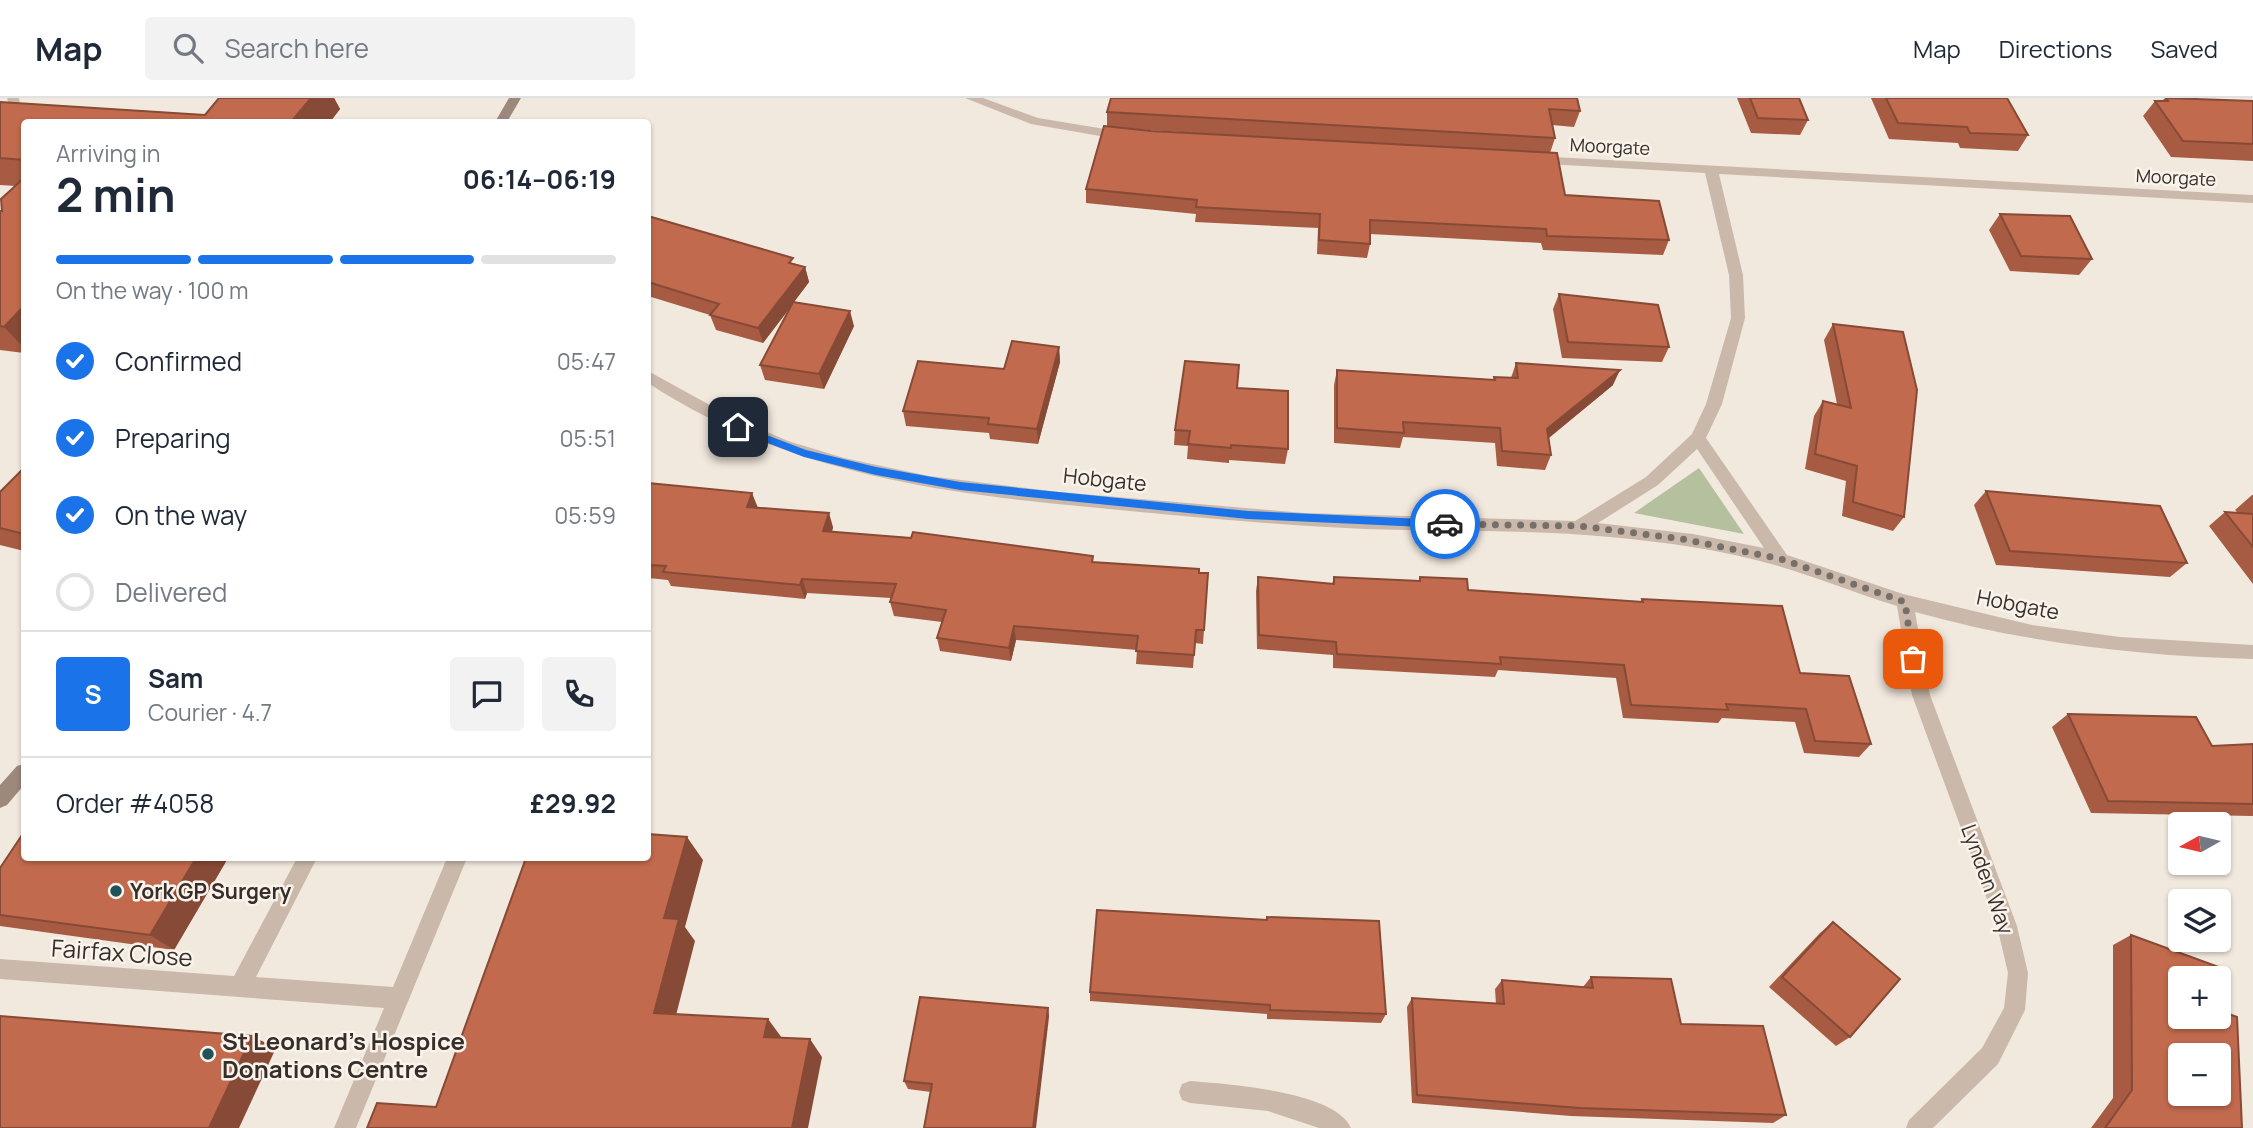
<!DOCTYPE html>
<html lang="en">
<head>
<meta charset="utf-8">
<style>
	:root { --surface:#fff; --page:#f2f2f3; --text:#1f2937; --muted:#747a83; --line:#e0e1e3; --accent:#1a73e8 }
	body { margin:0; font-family:Manrope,sans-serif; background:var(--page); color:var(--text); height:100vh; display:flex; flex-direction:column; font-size:26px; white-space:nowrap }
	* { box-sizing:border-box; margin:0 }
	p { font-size:23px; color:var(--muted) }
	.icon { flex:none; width:38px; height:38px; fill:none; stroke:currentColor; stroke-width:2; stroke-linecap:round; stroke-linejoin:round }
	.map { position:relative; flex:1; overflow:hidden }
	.side { position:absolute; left:21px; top:21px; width:630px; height:742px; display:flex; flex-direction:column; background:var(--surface); border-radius:7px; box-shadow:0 2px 5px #0004 }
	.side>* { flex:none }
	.needle { width:46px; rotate:262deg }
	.tools { position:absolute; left:2168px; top:714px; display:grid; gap:14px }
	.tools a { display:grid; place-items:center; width:63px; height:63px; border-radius:7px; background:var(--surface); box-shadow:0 2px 5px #0004; font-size:35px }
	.pin { position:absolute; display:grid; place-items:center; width:60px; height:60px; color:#fff; margin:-30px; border-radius:14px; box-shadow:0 4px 10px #0006 }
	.courier { position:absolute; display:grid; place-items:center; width:70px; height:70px; margin:-35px; border:5px solid #1a73e8; border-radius:50%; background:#fff; color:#222; box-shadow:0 2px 9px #0007 }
	.overview em { font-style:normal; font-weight:700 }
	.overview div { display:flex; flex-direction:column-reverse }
	.overview { display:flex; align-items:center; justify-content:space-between; height:119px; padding:0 35px }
	h1 { font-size:46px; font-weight:700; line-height:52px }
	.bar { display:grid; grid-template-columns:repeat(4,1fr); gap:10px 7px; align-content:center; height:84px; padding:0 35px }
	.bar i { height:9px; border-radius:5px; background:var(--line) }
	.bar .current { background:var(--accent) }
	.bar p { grid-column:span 4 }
	.line { display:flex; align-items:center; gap:18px; padding:0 35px; border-top:2px solid var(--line) }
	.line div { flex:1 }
	.round { display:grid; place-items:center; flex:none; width:74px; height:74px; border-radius:7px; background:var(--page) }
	ol { padding:0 35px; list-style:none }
	li { display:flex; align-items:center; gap:21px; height:77px }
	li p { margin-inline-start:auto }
	li .icon { padding:7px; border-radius:50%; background:var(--accent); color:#fff; stroke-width:4 }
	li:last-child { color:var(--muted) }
	li i { width:38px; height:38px; border:4px solid var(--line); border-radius:50% }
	header { display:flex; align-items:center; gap:42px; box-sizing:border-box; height:98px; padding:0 35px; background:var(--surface); border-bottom:2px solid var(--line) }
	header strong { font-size:33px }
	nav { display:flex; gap:38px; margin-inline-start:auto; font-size:24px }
	.search { width:490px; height:63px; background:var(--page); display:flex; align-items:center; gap:18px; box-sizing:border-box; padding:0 24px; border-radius:7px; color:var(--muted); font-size:26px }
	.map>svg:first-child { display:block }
	.green { fill:#b5c09f }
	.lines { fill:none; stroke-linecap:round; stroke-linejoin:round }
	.service { fill:#cab9aa; fill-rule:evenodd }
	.minor { fill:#cab9aa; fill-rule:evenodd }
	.secondary { fill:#9d887c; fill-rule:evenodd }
	.wall { fill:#a65b42; fill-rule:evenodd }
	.shaded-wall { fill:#874a36 }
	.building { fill:#c16a4d; stroke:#874a36; stroke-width:2; fill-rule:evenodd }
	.route { fill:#1a73e8 }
	.done { stroke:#786f69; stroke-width:7; stroke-dasharray:0 12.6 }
	.poi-dot { fill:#205358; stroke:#f9f3eb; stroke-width:2.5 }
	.labels { text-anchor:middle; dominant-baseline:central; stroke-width:5; stroke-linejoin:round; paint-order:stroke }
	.far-street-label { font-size:18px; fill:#372e2a; stroke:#f9f3eb }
	.street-label { font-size:21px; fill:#372e2a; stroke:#f9f3eb }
	.poi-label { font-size:21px; font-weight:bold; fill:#372e2a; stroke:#f9f3eb; text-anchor:start }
	.near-street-label { font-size:24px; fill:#372e2a; stroke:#f9f3eb }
	.near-poi-label { font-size:24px; font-weight:bold; fill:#372e2a; stroke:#f9f3eb; text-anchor:start }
</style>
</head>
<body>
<header>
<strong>Map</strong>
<div class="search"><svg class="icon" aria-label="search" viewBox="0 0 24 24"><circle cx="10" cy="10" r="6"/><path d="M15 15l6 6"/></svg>Search here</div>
<nav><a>Map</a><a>Directions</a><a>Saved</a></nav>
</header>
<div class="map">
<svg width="2253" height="1030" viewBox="0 0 2253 1030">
	<rect width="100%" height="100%" fill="#f2e9de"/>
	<!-- green -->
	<polygon class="green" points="1699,370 1744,436 1634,415"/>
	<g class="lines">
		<!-- service -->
		<g class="service">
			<polygon points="7,0 19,0 20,5 40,13 34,17 10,10"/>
			<polygon points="297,760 317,760 256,879 393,889 447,760 467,760 356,1030 334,1030 384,910 0,881 0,861 234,878"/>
		</g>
		<!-- minor -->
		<g class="minor">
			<polygon points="965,0 983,0 1038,20 1123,34 1129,38 1123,42 1031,26"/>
			<path d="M1535,58L2253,97V105L1719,76L1743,177L1745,220L1722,306L1706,340L1787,457L1903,496L2032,527L2120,539L2253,547V561C2138,558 2026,545 1915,514L1930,597L2017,828L2028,875L2025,912L1998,966L1933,1030H1906L1909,1022L1982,950L2004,910L2008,875L1997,828L1912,597L1897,508C1856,495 1816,479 1775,467C1722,452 1665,444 1610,439C1529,431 1447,434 1365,431C1273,427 1181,418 1089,409C933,395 781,372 648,285V273L728,317L788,343L844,360L929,378L1059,394L1304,415L1575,423L1646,379L1692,336L1706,306L1731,220L1729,177L1705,75L1530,65V59ZM1697,351L1764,450L1693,436L1598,425L1658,387Z"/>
			<path d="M1190,983C1226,986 1336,993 1351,1030H1319L1268,1013L1190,1005L1182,1002L1179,994L1182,986Z"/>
		</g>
		<!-- secondary -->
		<g class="secondary">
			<polygon points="509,0 521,0 507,24 495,24"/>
			<polygon points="24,666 24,687 7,707 0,710 0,687 17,668"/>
		</g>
	</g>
	<!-- wall -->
	<g class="wall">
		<polygon points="219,0 334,0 340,11 330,24 24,24 24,255 0,252 0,113 2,113 1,101 16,88 0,87 0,4 205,17"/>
		<path d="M1577,0L1580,13L1574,29L1552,27L1555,40L1550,55L1565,97L1669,142L1663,157L1543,152L1541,145L1370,136V146L1367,160L1317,156L1318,130L1195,124L1196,116L1086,105V91L1107,28V14ZM1132,31L1326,43L1151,33Z"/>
		<polygon points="1737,0 1799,0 1808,22 1800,37 1751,35"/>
		<polygon points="1871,0 2007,0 2028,37 2018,53 1960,50 1958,45 1889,41"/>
		<polygon points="2165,0 2253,3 2253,63 2171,59 2143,18 2155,3 2162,3"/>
		<polygon points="2000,116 2092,161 2079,177 2010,173 1989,132"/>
		<polygon points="648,118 805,169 809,184 794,204 854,228 824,291 765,282 760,267 790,210 763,245 716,232 710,217 648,198"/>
		<polygon points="1559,196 1669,249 1662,264 1562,260 1553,211"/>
		<polygon points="1833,226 1904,419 1893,433 1842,418 1846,383 1805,371 1814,318 1823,303 1837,306 1824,242"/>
		<polygon points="1059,249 1060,264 1038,346 990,341 989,335 906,328 903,313"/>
		<polygon points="1516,265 1613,287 1549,340 1551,357 1545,372 1497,368 1495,345 1403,339 1400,350 1334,345 1334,287 1337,272 1493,282 1494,279 1511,280"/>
		<polygon points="1237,290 1288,351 1285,366 1229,362 1229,365 1187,361 1188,348 1174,347 1175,332"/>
		<polygon points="24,370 24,453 0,447 0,394"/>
		<polygon points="648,385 757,410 833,429 832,434 1093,458 1093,464 1208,475 1203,546 1195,545 1193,570 1136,566 1137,552 1016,542 1011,563 940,553 937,540 942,524 894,518 890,504 891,500 807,495 805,501 671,488 668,482 648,480"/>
		<polygon points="1986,393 2187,465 2170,479 1996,467 1974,407"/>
		<polygon points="2252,397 2253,397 2253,486 2209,428 2225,414 2238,415 2235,412"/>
		<polygon points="1258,479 1332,486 1334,479 1419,483 1420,479 1468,492 1640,504 1642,501 1800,575 1871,646 1859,659 1804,655 1795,624 1722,620 1718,625 1623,620 1616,580 1498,572 1495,579 1333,570 1333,557 1257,551 1256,493"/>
		<polygon points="2068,616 2212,648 2253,646 2253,718 2091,715 2052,629"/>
		<polygon points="24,760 228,760 174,852 0,828 0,770"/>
		<polygon points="1267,819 1386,916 1381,925 1267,921 1267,916 1090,903 1090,894 1266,822"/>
		<polygon points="1833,824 1850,939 1836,948 1769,889 1820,835"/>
		<polygon points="2131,837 2226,915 2242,1030 2091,1030 2113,1000 2113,847"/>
		<polygon points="1591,879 1681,926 1786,1017 1773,1025 1571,1018 1412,1005 1407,909 1412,900 1496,906 1495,891 1502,882 1583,889"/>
		<polygon points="1048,910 1049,919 931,994 908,991 904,983"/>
	</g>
	<!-- shaded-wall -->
	<g class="shaded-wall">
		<polygon points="311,0 334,0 340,11 330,24 291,24"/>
		<polygon points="805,169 809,184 763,245 758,230"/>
		<polygon points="24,208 24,250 4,229"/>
		<polygon points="850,213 854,228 824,291 819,276"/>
		<polygon points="1059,249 1060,264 1038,346 1037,331"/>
		<polygon points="1620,272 1613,287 1541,346 1547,331"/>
		<polygon points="752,395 758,410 747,409"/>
		<polygon points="829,415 833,429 828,448 823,433"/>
		<polygon points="802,481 807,495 805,501 800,487"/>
		<polygon points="1014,528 1016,542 1011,563 1009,550"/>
		<polygon points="687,739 703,762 685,829 695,843 672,933 654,915 664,820"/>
		<polygon points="196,760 228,760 174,852 150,837"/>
		<polygon points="1048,910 1049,919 1036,1030 1033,1030"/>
		<polygon points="768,921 782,940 764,939"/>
		<polygon points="252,938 276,950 239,1030 209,1030"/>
		<polygon points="810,941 822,959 808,1030 792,1030"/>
	</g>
	<!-- building -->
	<g class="building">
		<polygon points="219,0 311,0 291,24 24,24 24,62 0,60 0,4 205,17"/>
		<polygon points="1111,0 1577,0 1580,13 1549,11 1555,40 1107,14"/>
		<polygon points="1750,0 1799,0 1808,22 1758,20"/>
		<polygon points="1886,0 2007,0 2028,37 1970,35 1967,29 1898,25"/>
		<polygon points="2166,0 2253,3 2253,46 2183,43 2155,3 2168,3"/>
		<polygon points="1104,28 1151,33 1557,55 1565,97 1659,103 1669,142 1547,138 1546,131 1370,122 1370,146 1319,142 1320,116 1196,109 1197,102 1086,91"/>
		<polygon points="24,80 24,208 4,229 0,228 0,113 2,113 1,101"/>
		<polygon points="2000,116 2070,118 2092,161 2021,158"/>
		<polygon points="648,118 793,160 789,165 805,169 758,230 710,217 719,206 648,184"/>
		<polygon points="1559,196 1658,207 1669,249 1568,244"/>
		<polygon points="793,204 850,213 819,276 760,267"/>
		<polygon points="1833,226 1903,234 1917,292 1904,419 1853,404 1857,368 1815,356 1823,303 1851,310"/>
		<polygon points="1012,243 1059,249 1037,331 988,326 989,320 903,313 918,263 1004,271"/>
		<polygon points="1185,263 1239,267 1237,290 1288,293 1288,351 1231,347 1231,350 1188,346 1190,333 1175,332"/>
		<polygon points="1516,265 1620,272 1547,331 1551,357 1502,353 1500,330 1403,324 1404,335 1337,330 1337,272 1495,282 1494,279 1518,280"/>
		<polygon points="24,370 24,436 0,430 0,394"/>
		<polygon points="648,385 752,395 747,409 829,415 823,433 911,440 913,434 1093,458 1092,464 1199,471 1199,475 1208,475 1204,532 1196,532 1194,557 1136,553 1138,538 1014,528 1009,550 937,540 946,512 890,504 896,486 802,481 800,487 663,474 666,468 648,467"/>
		<polygon points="1986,393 2160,408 2187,465 2010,453"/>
		<polygon points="2225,414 2253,416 2253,449"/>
		<polygon points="1258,479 1334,486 1334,479 1420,483 1420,479 1467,481 1468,492 1643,504 1642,501 1782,508 1800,575 1849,578 1871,646 1815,643 1806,611 1726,606 1728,612 1631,607 1624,567 1500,559 1501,566 1337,556 1336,544 1259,537"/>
		<polygon points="2068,616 2196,619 2212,648 2253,646 2253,706 2108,703"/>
		<polygon points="24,734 24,760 196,760 150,837 0,817 0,770"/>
		<polygon points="648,736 687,739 664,820 679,821 654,915 768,921 764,939 810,941 792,1030 367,1030 377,1005 436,1009 526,760 648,760"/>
		<polygon points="1097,812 1267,822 1267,819 1379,823 1386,916 1270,912 1270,907 1090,894"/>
		<polygon points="1833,824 1900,881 1850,939 1782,879"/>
		<path d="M2131,837L2224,871L2226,915L2237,919L2242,1030H2105L2132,992ZM2180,880H2219V919H2180ZM2180,957H2219V996H2180Z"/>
		<polygon points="1591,879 1671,881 1681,926 1763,928 1786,1017 1580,1010 1417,997 1412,900 1504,906 1502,882 1593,890"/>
		<polygon points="920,899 1048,910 1033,1030 924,1030 932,986 904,983"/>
		<polygon points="0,918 252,938 209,1030 0,1030"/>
	</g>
	<!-- route -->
	<polygon class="route" points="738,326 806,352 876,369 960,384 1248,413 1445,422 1451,426 1445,430 1248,421 960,392 876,377 804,359 734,332 733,329"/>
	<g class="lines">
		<!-- done -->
		<polyline class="done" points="1445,426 1580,428 1682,441 1781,461 1905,504 1913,561"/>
	</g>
	<!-- markers -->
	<g class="poi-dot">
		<circle cx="116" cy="793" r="7"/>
		<circle cx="208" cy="956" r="7"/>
	</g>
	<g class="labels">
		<!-- far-street labels -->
		<g class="far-street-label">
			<text transform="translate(1610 48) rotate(3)">Moorgate</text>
			<text transform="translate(2176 79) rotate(3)">Moorgate</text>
		</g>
		<!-- street labels -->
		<g class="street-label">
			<text transform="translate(1105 381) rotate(6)">Hobgate</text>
			<text transform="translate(2018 506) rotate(11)">Hobgate</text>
			<text transform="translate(1988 781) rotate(70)">Lynden Way</text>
		</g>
		<!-- poi labels -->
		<g class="poi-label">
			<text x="130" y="793">York GP Surgery</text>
		</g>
		<!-- near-street labels -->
		<g class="near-street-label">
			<text transform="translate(122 854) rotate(4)">Fairfax Close</text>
		</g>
		<!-- near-poi labels -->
		<g class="near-poi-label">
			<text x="222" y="942">St Leonard's Hospice<tspan x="222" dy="28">Donations Centre</tspan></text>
		</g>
	</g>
</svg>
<div class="tools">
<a><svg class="needle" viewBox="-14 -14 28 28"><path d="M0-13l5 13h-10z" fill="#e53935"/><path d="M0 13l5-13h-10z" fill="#747a83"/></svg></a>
<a><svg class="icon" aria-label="layers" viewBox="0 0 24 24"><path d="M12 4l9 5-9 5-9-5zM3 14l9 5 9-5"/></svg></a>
<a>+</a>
<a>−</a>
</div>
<div class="pin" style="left:1913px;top:561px;background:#ea580c"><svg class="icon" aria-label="bag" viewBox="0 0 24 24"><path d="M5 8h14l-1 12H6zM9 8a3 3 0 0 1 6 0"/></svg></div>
<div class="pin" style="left:738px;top:329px;background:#1f2937"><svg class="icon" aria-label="home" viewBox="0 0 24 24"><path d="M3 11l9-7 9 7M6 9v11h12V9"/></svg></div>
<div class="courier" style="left:1445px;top:426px"><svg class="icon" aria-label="car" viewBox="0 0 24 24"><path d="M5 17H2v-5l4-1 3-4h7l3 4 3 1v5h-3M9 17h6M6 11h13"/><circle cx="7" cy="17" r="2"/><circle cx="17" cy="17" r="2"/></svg></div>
<section class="side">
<div class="overview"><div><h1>2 min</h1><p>Arriving in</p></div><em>06:14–06:19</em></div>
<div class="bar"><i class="current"></i><i class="current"></i><i class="current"></i><i></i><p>On the way · 100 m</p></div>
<ol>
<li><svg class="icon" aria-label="check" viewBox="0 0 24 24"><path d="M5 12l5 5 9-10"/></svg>Confirmed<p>05:47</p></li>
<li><svg class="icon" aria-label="check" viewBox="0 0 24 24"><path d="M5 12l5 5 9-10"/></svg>Preparing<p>05:51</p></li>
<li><svg class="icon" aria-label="check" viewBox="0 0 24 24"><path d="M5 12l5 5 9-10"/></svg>On the way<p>05:59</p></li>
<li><i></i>Delivered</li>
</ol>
<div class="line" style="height:126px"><b class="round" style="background:var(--accent);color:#fff">S</b><div><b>Sam</b><p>Courier · 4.7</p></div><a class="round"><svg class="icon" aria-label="chat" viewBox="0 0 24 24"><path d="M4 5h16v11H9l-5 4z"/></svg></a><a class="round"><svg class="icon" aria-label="phone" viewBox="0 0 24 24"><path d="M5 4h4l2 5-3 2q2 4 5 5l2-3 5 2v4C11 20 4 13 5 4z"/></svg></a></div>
<div class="line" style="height:91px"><div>Order #4058</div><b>£29.92</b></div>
</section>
</div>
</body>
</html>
